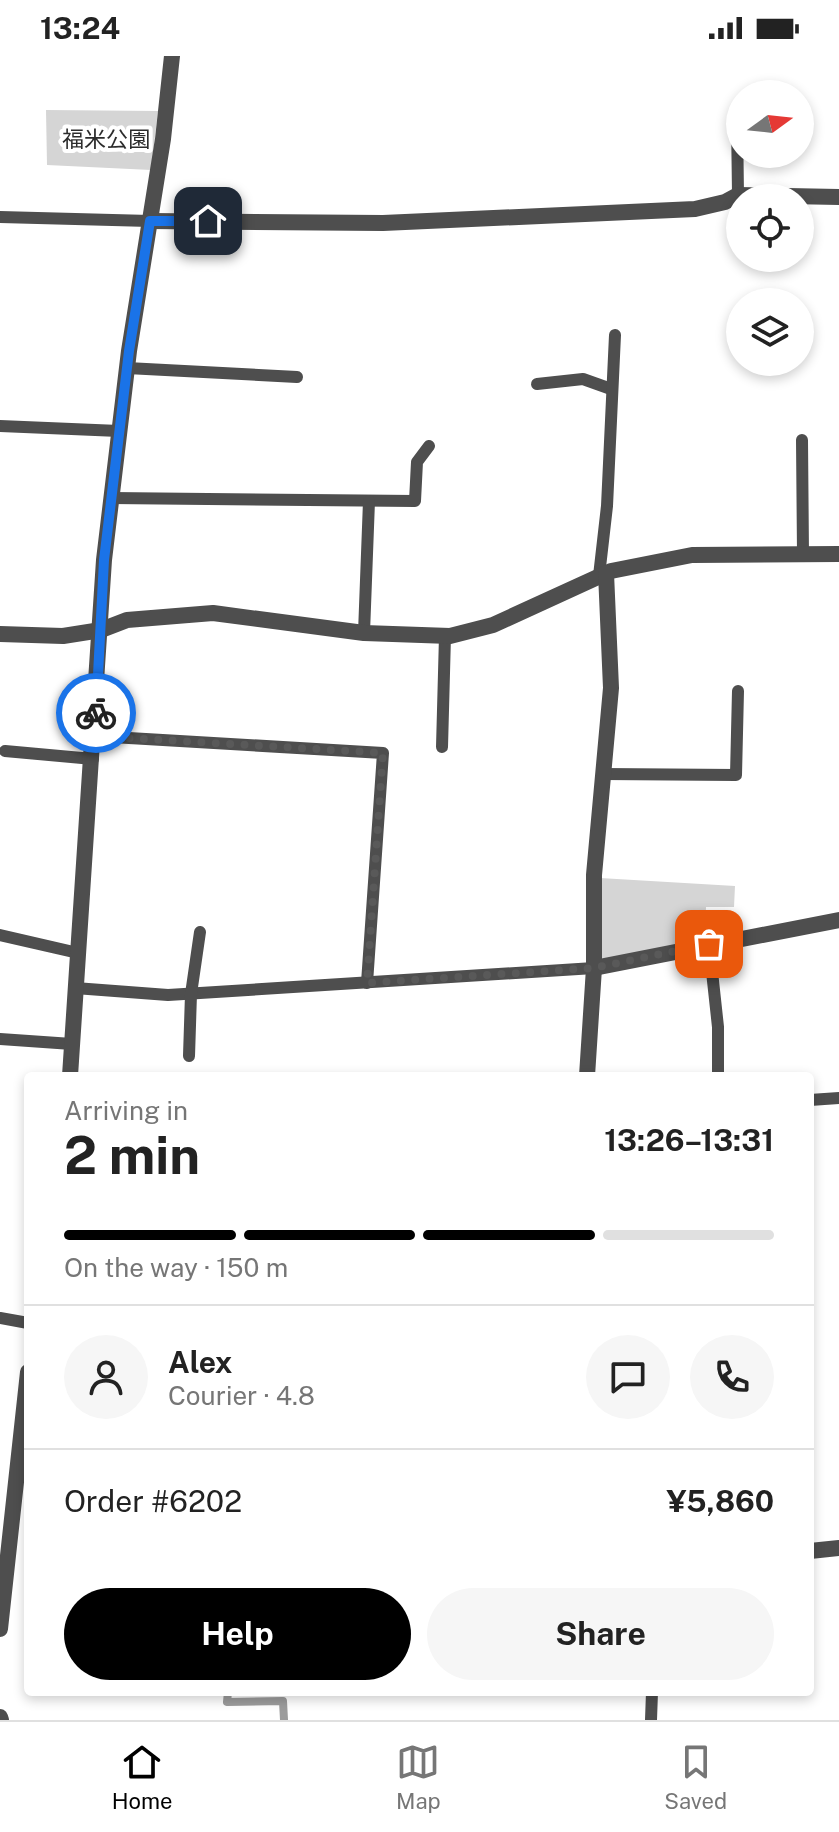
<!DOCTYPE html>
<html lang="en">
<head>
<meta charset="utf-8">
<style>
	:root { --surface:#fff; --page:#f6f6f6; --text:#222; --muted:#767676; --line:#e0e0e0; --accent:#000 }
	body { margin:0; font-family:"Public Sans","Noto Sans JP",sans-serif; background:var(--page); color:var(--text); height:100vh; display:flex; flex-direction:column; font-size:30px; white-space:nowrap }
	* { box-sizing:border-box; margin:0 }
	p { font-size:26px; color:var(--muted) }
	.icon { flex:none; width:44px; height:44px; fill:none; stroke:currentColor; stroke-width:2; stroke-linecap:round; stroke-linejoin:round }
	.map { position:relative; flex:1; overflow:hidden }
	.sheet { position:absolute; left:24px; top:1016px; width:790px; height:624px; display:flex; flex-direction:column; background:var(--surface); border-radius:8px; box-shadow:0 4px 12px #0003 }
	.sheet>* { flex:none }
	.needle { width:52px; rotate:75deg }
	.buttons { position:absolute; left:726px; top:24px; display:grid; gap:16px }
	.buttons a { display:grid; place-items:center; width:88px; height:88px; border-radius:50%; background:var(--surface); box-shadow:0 4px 12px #0003; font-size:40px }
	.pin { position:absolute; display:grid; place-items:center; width:68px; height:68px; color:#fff; margin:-34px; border-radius:16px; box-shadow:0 4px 12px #0006 }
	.courier { position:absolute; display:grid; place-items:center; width:80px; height:80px; margin:-40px; border:6px solid #1a73e8; border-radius:50%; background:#fff; color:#222; box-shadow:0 2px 10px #0007 }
	.headline em { font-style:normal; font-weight:700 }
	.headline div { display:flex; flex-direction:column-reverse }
	.headline { display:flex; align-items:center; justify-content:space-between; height:136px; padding:0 40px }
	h1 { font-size:52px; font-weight:700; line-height:60px }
	.bar { display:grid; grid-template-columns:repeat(4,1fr); gap:12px 8px; align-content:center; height:96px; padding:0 40px }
	.bar i { height:10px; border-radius:6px; background:var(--line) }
	.bar .on { background:var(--accent) }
	.bar p { grid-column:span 4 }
	.line { display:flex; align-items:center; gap:20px; padding:0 40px; border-top:2px solid var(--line) }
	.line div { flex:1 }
	.round { display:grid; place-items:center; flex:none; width:84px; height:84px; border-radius:42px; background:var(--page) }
	.button { display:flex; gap:16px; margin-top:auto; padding:16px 40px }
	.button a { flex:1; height:92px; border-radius:48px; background:var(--accent); color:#fff; font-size:32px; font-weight:700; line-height:92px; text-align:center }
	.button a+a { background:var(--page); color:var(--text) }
	.status { display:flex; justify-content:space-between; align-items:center; height:56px; padding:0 40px; background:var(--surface); direction:ltr }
	.status svg { height:22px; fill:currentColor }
	.dock { display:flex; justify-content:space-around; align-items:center; height:112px; border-top:2px solid var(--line); background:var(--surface); font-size:22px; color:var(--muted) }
	.dock a { display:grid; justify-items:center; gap:4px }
	.dock .on { color:var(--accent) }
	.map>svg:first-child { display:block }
	.green { fill:#d5d5d5 }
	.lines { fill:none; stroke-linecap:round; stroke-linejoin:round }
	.stream { stroke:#9c9c9c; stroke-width:8 }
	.service { stroke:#4e4e4e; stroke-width:12 }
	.minor { stroke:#4e4e4e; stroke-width:16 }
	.done { stroke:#595959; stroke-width:8; stroke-dasharray:0 14.4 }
	.route { stroke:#1a73e8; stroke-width:10 }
	.labels { text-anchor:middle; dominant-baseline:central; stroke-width:8; stroke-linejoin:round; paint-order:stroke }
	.park-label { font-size:22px; fill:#2c2c2c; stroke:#fff }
</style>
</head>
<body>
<div class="status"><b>13:24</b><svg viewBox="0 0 49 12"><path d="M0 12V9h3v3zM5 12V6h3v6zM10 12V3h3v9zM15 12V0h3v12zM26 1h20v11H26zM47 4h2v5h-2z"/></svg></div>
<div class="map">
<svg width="839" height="1664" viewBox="0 0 839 1664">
	<rect width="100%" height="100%" fill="#fff"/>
	<!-- green -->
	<g class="green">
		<polygon points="46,54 158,55 151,114 47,109"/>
		<polygon points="600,822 735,830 734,851 706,851 705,886 599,906"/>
	</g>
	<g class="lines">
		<!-- stream -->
		<polyline class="stream" points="228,1636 227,1646 283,1645 284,1664"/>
		<!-- service -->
		<g class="service">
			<polyline points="737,63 738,139"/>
			<polyline points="0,161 150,165"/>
			<polyline points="127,312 297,321"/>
			<polyline points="537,328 583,323 611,333"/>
			<polyline points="0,370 119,375"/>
			<polyline points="802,384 803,498"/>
			<polyline points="111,442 415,445 417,406 429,390"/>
			<polyline points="599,520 607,450 615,279"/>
			<polyline points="364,577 369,445"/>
			<polyline points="95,680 383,697 367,927"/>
			<polyline points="442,691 445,580"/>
			<polyline points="5,695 93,703"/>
			<polyline points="603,718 736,719 738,635"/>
			<polyline points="0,879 78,897"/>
			<polyline points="709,888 718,971 718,1020"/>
			<polyline points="75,932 168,939 594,912"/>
			<polyline points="0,983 72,988"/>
			<polyline points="189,1000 191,938 200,876"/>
			<polyline points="810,1044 839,1042"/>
			<polyline points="0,1262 28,1267"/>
			<polyline points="651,1664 652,1636"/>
		</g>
		<!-- minor -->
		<g class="minor">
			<polyline points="150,165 383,167 695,153 725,146 738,139 839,141"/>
			<polyline points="0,578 63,580 101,574 127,564 213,557 364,577 450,580 493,569 611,515 692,499 839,498"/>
			<polyline points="594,912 839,864"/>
			<polyline points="70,1020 104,504 129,295 163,83 172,0"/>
			<polyline points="587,1020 594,912 594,819 611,632 606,517"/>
			<polyline points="810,1495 839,1492"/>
			<polyline points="0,1573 28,1316"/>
			<polyline points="0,1661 1,1664"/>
		</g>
	</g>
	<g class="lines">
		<!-- done -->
		<polyline class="done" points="96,657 95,680 383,697 367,927 594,912 709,888"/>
		<!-- route -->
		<polyline class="route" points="96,657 104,504 129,295 150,165 208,165"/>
	</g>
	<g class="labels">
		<!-- park labels -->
		<g class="park-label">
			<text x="106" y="83">福米公園</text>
		</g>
	</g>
</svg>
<div class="buttons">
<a><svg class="needle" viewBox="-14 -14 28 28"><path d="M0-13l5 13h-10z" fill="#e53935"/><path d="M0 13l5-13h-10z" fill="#767676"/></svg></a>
<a><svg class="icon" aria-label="locate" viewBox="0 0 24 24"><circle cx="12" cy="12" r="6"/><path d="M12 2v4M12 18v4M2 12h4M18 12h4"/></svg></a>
<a><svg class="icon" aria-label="layers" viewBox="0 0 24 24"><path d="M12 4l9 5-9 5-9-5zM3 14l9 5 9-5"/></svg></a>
</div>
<div class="pin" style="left:709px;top:888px;background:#ea580c"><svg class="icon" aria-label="bag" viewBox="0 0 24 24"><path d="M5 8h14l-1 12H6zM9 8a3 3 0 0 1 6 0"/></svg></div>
<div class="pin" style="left:208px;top:165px;background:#1f2937"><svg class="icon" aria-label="home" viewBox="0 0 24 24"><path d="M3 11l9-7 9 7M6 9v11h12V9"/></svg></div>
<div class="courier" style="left:96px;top:657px"><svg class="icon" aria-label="bike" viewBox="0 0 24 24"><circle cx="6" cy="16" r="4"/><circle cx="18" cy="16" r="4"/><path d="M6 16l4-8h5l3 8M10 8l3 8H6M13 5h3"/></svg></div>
<section class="sheet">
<div class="headline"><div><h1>2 min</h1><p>Arriving in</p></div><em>13:26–13:31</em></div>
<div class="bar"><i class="on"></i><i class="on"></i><i class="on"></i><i></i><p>On the way · 150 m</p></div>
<div class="line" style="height:144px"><a class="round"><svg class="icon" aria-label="person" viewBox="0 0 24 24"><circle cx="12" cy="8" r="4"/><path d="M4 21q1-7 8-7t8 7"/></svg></a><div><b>Alex</b><p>Courier · 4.8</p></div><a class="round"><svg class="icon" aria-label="chat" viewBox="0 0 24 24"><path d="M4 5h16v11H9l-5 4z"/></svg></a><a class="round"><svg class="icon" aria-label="phone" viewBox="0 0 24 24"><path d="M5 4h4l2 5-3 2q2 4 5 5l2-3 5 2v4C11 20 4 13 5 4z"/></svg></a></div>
<div class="line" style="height:104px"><div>Order #6202</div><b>¥5,860</b></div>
<div class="button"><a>Help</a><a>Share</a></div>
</section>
</div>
<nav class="dock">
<a class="on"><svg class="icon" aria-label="home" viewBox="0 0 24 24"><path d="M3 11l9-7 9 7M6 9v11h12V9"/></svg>Home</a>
<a><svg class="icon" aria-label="map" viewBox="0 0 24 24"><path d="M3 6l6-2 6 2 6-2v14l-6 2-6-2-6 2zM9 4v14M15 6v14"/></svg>Map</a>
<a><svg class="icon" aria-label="saved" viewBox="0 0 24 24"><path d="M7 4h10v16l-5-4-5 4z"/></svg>Saved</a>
</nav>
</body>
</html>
